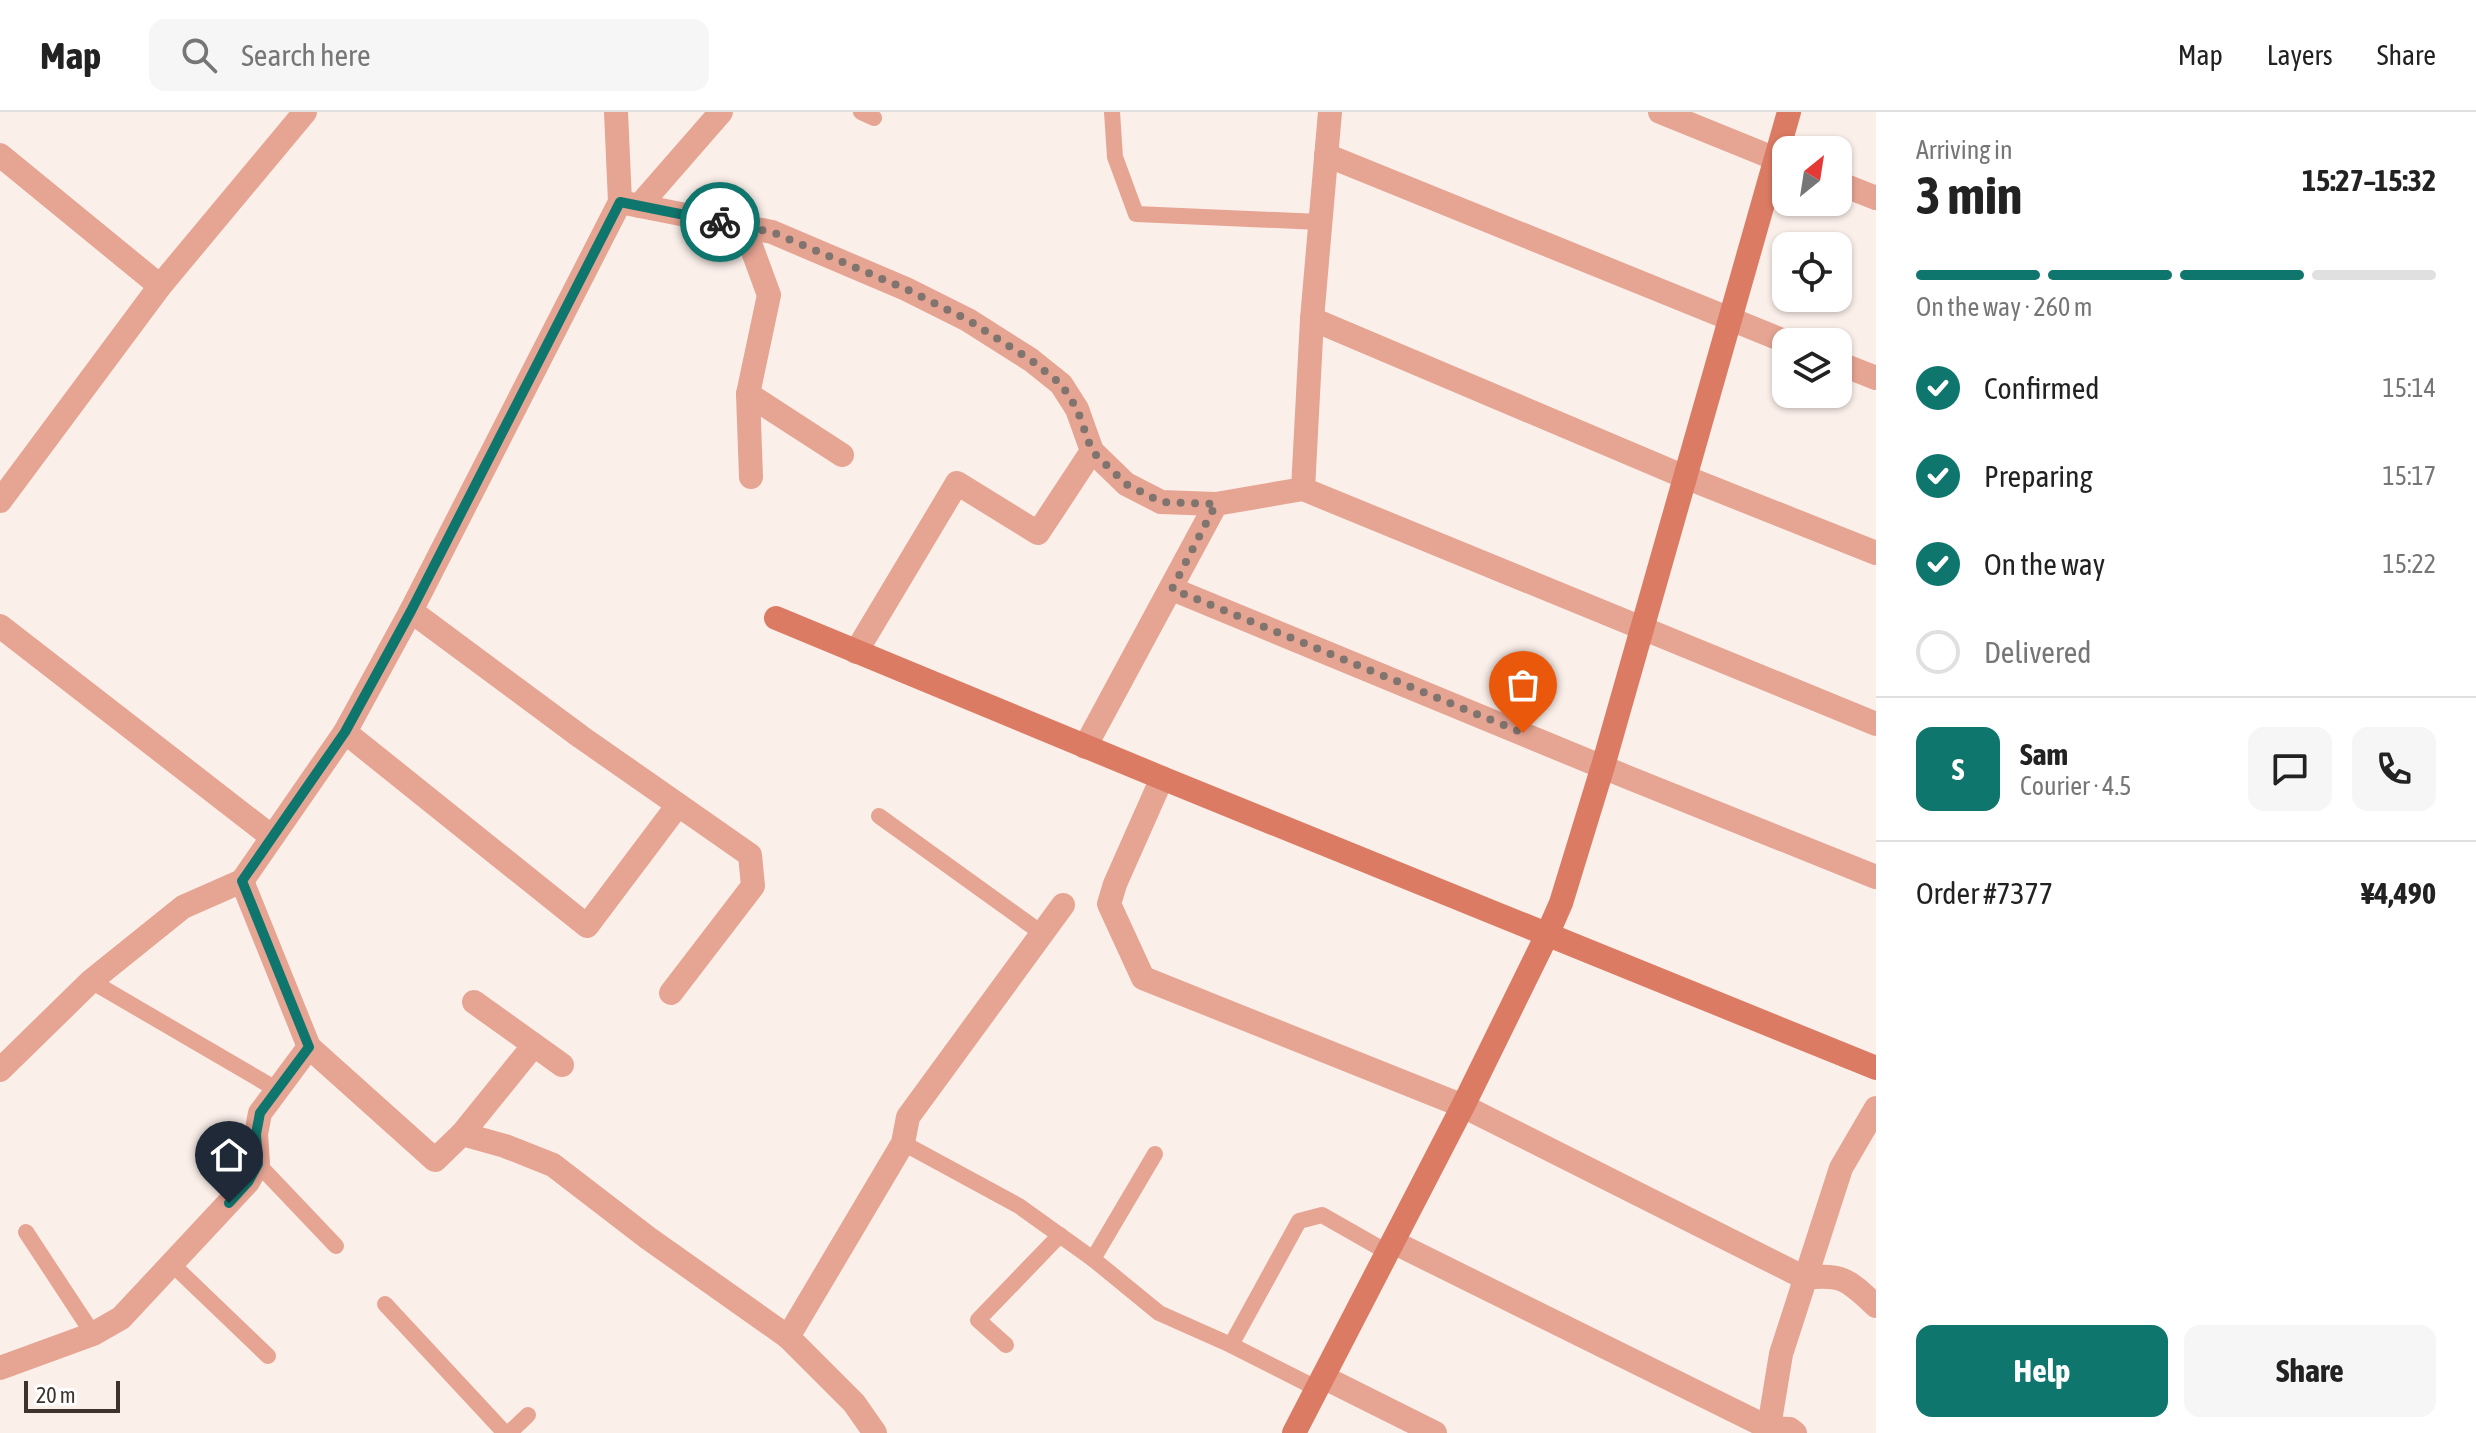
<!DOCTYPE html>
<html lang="en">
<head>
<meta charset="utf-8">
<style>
	:root { --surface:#fff; --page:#f6f6f6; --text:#222; --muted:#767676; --line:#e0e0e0; --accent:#0f766e }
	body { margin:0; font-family:"Asap Condensed",sans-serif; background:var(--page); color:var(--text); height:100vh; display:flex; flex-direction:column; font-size:30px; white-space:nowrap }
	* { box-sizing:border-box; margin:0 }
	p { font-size:26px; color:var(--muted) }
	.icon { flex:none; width:44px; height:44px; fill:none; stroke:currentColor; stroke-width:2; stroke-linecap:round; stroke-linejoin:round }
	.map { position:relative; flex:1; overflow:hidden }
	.drawer { display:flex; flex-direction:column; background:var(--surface); width:600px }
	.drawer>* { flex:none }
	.needle { width:52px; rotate:30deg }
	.fabs { position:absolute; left:1772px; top:24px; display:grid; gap:16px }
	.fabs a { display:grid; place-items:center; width:80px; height:80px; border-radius:16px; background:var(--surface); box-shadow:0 2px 6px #0004; font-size:40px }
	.scale { position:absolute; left:24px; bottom:20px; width:96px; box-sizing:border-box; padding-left:8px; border:4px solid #3d322c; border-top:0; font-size:22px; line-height:28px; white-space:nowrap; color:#3d322c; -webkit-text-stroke:6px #fff; paint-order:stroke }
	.pin { position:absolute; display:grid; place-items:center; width:68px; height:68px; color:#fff; margin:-82px -34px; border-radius:50% 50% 50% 0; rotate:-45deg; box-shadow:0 0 8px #0007 }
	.pin .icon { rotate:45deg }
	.courier { position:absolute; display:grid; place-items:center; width:80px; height:80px; margin:-40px; border:6px solid #0f766e; border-radius:50%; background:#fff; color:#222; box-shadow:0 2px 10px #0007 }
	.overview em { font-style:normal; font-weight:700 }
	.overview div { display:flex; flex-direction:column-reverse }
	.overview { display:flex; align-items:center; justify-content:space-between; height:136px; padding:0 40px }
	h1 { font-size:52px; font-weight:700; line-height:60px }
	.bar { display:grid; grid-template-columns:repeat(4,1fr); gap:12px 8px; align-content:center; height:96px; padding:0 40px }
	.bar i { height:10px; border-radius:6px; background:var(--line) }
	.bar .on { background:var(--accent) }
	.bar p { grid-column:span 4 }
	.line { display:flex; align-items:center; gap:20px; padding:0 40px; border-top:2px solid var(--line) }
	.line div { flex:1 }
	.round { display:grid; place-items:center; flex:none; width:84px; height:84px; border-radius:16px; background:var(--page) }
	ol { padding:0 40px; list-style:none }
	li { display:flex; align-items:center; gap:24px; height:88px }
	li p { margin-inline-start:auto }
	li .icon { padding:8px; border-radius:50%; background:var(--accent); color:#fff; stroke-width:4 }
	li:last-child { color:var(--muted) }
	li i { width:44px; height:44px; border:4px solid var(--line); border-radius:50% }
	.cta { display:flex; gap:16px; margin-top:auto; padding:16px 40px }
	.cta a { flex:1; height:92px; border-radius:16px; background:var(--accent); color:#fff; font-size:32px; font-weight:700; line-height:92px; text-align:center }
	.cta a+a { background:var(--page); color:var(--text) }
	header { display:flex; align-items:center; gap:48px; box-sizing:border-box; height:112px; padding:0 40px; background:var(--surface); border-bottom:2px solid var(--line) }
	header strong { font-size:38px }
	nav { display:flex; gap:44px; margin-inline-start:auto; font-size:28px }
	.search { width:560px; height:72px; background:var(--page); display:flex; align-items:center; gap:20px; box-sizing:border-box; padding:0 28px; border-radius:16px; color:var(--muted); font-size:30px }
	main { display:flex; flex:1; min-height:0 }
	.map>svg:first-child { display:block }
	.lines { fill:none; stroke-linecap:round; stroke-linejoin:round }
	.lane { stroke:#e6a493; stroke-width:16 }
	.street { stroke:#e6a493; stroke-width:24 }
	.secondary { stroke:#dc7b64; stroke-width:24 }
	.done { stroke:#80746e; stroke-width:8; stroke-dasharray:0 14.4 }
	.route { stroke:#0f766e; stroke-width:10 }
</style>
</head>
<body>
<header>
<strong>Map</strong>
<div class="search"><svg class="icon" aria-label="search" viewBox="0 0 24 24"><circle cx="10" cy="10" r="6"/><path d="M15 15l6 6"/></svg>Search here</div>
<nav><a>Map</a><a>Layers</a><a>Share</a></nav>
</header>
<main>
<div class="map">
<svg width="1876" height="1321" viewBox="0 0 1876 1321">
	<rect width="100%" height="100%" fill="#fbefe9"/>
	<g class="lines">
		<!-- lane -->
		<g class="lane">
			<polyline points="861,0 874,6"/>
			<polyline points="1112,0 1115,45 1136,102 1320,110"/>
			<polyline points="879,704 1043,822"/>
			<polyline points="91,869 276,977"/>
			<polyline points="903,1031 1019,1094 1093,1147 1159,1201 1231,1233 1316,1276"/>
			<polyline points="258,1052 336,1134"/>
			<polyline points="26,1120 93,1222"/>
			<polyline points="1093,1147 1155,1042"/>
			<polyline points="172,1152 268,1244"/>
			<polyline points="385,1192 505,1321"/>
			<polyline points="1006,1233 978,1208 1060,1123"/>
			<polyline points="1231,1233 1299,1109 1322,1103 1387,1140"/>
			<polyline points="509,1321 528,1303"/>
		</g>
		<!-- street -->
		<g class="street">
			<polyline points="1660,0 1786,51"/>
			<polyline points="0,43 160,174"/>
			<polyline points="1326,43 1787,230"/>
			<polyline points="1838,71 1876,86"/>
			<polyline points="620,90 772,120 906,177 968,208 1031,248 1061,272 1077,297 1092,339 1126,372 1161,390 1216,392"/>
			<polyline points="639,94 721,0"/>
			<polyline points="744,115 769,183 748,282 751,365"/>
			<polyline points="1312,207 1685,365 1876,441"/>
			<polyline points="1838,251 1876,266"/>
			<polyline points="748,282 842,343"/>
			<polyline points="1303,377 1876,612"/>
			<polyline points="0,389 160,174 305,0"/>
			<polyline points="1172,477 1627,665 1876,765"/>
			<polyline points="411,499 581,625 750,743 753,774 671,881"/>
			<polyline points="0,514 272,725"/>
			<polyline points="856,540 957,371 1038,421 1092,339"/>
			<polyline points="345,620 587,814 678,693"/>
			<polyline points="1085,635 1216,392 1303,377 1312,207 1330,0"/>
			<path d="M1162,666L1115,772L1109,792L1143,866L1463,994L1805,1166C1843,1161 1849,1169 1876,1194"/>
			<polyline points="242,769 309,935 435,1048 462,1022 505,1034 553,1053 648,1126 788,1225 854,1291 875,1321"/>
			<polyline points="474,890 562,953"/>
			<polyline points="0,958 91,869 183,795 242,769 345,620 411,499 620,90 616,0"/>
			<polyline points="462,1022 534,933"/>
			<polyline points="1393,1130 1769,1316 1790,1317 1795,1321"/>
			<polyline points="788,1225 903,1031 908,1005 1063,793"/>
			<polyline points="0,1256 93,1222 121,1206 248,1070 258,1052 256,1022 260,1001 309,935"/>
			<polyline points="1323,1265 1435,1321"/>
			<polyline points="1768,1321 1781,1242 1841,1056 1876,996"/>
		</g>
		<!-- secondary -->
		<g class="secondary">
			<polyline points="776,506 1162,666 1876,956"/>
			<polyline points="1294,1321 1463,994 1547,823 1561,791 1603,654 1789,0"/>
		</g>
	</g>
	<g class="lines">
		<!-- done -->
		<polyline class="done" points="720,110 772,120 906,177 968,208 1031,248 1061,272 1077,297 1092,339 1126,372 1161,390 1216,392 1172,477 1523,621"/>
		<!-- route -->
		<polyline class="route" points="229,1091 248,1070 258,1052 256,1022 260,1001 309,935 242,769 345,620 411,499 620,90 720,110"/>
	</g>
</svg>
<div class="fabs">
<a><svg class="needle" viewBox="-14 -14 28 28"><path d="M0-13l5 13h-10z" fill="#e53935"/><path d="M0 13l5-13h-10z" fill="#767676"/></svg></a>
<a><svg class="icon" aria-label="locate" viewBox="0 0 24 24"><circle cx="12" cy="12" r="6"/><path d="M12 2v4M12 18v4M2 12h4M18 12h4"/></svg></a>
<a><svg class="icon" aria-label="layers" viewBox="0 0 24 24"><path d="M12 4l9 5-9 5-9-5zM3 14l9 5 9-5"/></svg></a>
</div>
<div class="scale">20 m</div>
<div class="pin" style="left:1523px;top:621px;background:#ea580c"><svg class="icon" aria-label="bag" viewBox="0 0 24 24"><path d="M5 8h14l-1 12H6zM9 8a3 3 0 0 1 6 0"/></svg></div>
<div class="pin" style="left:229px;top:1091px;background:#1f2937"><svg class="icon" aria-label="home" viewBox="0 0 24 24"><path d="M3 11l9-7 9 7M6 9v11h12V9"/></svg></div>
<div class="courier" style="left:720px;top:110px"><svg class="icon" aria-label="bike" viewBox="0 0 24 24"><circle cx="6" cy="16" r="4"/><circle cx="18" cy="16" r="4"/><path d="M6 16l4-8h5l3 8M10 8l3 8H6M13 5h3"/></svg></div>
</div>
<section class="drawer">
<div class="overview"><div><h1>3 min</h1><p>Arriving in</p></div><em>15:27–15:32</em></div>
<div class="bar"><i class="on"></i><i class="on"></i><i class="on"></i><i></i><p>On the way · 260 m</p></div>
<ol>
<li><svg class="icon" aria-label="check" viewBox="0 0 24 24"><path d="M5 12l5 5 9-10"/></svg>Confirmed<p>15:14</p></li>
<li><svg class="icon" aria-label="check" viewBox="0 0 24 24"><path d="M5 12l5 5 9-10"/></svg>Preparing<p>15:17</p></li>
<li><svg class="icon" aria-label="check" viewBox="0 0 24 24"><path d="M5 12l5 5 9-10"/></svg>On the way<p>15:22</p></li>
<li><i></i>Delivered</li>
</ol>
<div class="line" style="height:144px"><b class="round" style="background:var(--accent);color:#fff">S</b><div><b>Sam</b><p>Courier · 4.5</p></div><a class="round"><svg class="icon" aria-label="chat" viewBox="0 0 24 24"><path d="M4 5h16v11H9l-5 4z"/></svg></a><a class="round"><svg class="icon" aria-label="phone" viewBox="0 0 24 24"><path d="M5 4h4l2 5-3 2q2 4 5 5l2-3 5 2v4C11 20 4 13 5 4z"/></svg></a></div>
<div class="line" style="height:104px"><div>Order #7377</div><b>¥4,490</b></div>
<div class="cta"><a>Help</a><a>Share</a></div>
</section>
</main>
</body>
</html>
